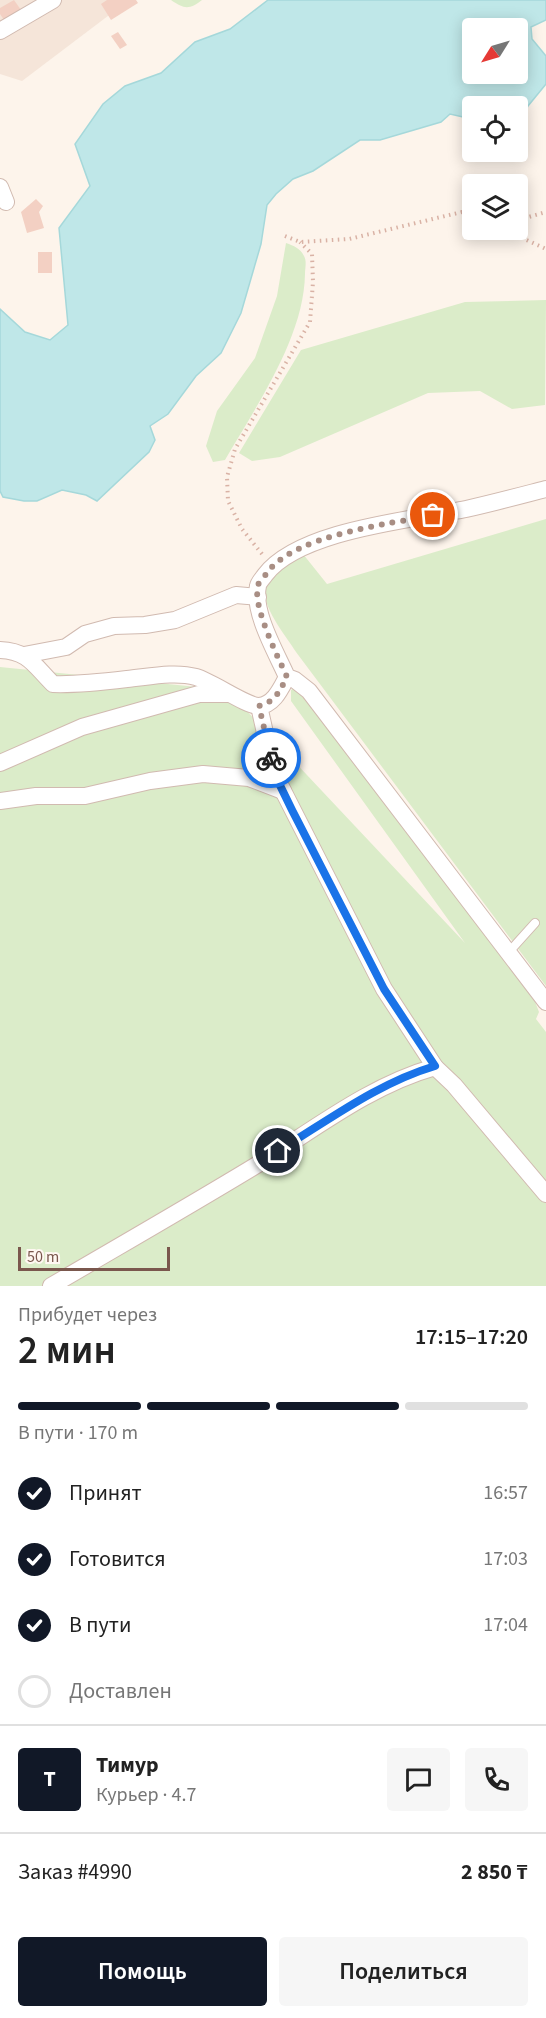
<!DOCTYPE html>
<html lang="ru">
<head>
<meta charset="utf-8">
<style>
	:root { --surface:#fff; --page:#f6f6f6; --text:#222; --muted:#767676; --line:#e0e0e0; --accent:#111827 }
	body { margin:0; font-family:"Source Sans 3",sans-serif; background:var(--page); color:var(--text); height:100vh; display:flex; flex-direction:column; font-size:22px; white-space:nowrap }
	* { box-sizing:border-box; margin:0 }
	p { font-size:20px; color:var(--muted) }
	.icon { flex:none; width:33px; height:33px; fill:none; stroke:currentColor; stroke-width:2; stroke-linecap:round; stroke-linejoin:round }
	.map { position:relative; height:1286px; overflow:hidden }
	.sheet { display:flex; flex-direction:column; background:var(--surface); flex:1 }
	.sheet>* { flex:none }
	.needle { width:39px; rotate:233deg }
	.controls { position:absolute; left:462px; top:18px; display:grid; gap:12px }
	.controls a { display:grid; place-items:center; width:66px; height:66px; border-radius:6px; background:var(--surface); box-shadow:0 3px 15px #0003; font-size:30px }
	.scale { position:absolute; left:18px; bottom:15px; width:152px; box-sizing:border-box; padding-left:6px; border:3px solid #7a574d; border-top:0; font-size:16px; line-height:21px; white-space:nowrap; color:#7a574d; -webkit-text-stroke:4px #fff8f2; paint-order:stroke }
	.pin { position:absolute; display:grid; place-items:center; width:51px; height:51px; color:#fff; margin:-26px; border:3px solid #fff; border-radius:50%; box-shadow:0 2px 6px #0007 }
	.courier { position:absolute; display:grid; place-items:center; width:60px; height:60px; margin:-30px; border:4px solid #1a73e8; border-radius:50%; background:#fff; color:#222; box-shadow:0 2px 8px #0007 }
	.headline em { font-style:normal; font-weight:600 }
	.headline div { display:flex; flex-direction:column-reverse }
	.headline { display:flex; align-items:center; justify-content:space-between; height:102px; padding:0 18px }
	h1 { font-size:39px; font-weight:600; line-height:45px }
	.bar { display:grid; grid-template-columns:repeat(4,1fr); gap:9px 6px; align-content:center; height:72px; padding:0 18px }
	.bar i { height:8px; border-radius:4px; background:var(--line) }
	.bar .active { background:var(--accent) }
	.bar p { grid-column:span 4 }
	.line { display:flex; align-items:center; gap:15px; padding:0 18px; border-top:2px solid var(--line) }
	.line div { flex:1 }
	.round { display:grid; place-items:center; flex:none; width:63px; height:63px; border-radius:6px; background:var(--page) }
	ol { padding:0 18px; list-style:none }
	li { display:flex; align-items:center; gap:18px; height:66px }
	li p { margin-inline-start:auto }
	li .icon { padding:6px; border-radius:50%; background:var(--accent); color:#fff; stroke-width:4 }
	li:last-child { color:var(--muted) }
	li i { width:33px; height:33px; border:3px solid var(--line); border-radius:50% }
	.action { display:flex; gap:12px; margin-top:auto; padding:12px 18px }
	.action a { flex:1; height:69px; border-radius:6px; background:var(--accent); color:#fff; font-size:24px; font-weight:600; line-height:69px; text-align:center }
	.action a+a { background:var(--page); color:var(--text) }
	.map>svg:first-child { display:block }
	.residential { fill:#f5e5d9 }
	.green { fill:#dbecc9 }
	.water { fill:#bfe7e8; stroke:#a5d8da; stroke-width:1.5; fill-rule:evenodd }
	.building { fill:#f3d0c3 }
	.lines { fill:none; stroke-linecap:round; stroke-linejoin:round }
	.lane-casing { stroke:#d1bab0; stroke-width:10 }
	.street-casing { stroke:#d1bab0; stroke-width:18 }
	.path { stroke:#d9b2a5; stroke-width:4; stroke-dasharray:1.5 4.5; stroke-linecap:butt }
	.lane { stroke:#fff; stroke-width:8 }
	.street { stroke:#fff; stroke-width:16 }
	.done { stroke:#a88e84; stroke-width:6; stroke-dasharray:0 10.8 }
	.route { stroke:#1a73e8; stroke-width:8 }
</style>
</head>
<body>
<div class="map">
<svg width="546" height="1286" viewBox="0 0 546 1286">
	<rect width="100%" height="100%" fill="#fdf4eb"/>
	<!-- residential -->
	<polygon class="residential" points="0,0 129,0 22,81 0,74"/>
	<!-- green -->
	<g class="green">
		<path d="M171,0H202C189,10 184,9 171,0Z"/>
		<path d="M286,243C294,246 300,248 304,256C307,261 305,268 305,274C304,338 256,406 225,460L213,462L206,446L217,411L255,358L277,296Z"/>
		<polygon points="546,300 545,405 512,409 480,391 428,393 280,457 252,461 239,453 301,350 465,302"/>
		<path d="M546,519V986L296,652C286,636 258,603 266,584C271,571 292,562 303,554L327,584Z"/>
		<polygon points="0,667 227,690 465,943 291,701 291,690 298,685 534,999 539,1012 536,1019 546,1032 546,1286 0,1286"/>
	</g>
	<!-- water -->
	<path class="water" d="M268,0H546V20L531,27L532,39L546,56V84L528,106L520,123H518V106H472V119L450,114L441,122L380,140H360L313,171L293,179L276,194L267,205L261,244L241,313L221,353L196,376L168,414L150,426L155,440L149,452L97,501L86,495L62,490L37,501H24L3,497L0,491V309L25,332L50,340L68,325L59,228L90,186L75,144L103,104L125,86L161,73L195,42L230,29ZM472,28H518V74H472Z"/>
	<!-- building -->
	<g class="building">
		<polygon points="14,0 21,10 4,20 0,14 0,8"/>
		<polygon points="107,0 136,0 138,3 111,20 101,4"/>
		<polygon points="118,32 127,45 120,49 111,36"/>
		<polygon points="36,199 43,206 39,212 44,228 27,233 21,212"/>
		<rect x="38" y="252" width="14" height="21"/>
	</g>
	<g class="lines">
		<defs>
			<polyline id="lane" points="508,953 535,923"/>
			<g id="street">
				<polyline points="0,31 53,0"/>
				<polyline points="0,187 6,202"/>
				<path d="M546,489C519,496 493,503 466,509C412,520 299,530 265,575C263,578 258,583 258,586C252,612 277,654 287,677L295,680L309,691L546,1002"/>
				<path d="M0,650C28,651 34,665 53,684C77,685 102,682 127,679C148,677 175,671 196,677C213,682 246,706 259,706C274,705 281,688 287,677"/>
				<polyline points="24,655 66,647 85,634 114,626 145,625 175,620 236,595 258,597"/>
				<polyline points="259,706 274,773 384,989 435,1067 454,1085 546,1194"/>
				<polyline points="0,763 82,727 199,694 229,694"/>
				<polyline points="0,801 36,796 85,796 150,781 203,774 249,778 283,791"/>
				<path d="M51,1286C121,1245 191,1205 260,1163C316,1128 371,1085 435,1067"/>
			</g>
		</defs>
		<!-- lane casing -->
		<use href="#lane" class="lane-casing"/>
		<!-- street casing -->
		<use href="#street" class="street-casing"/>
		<!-- path -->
		<g class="path">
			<polyline points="518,220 546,212"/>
			<polyline points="505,230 546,249"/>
			<polyline points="285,236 300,242 349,239 462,212 472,216"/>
			<polyline points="262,554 242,529 228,501 227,477 235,449 310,322 313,282 312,254 300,242"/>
		</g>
		<!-- lane -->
		<use href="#lane" class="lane"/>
		<!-- street -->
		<use href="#street" class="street"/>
	</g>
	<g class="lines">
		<!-- done -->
		<path class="done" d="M271,758L259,706C276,701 279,692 287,677C278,657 252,606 258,585C259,582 264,577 266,574C295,534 386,525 433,515"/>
		<!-- route -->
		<path class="route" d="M271,758L274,773L292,810L384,989L435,1066C378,1083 329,1120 278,1151"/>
	</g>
</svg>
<div class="controls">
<a><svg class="needle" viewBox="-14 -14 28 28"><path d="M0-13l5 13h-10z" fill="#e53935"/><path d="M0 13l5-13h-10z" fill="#767676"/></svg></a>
<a><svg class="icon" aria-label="locate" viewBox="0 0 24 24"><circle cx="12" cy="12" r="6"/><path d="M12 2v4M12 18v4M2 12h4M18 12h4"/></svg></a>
<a><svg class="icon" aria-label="layers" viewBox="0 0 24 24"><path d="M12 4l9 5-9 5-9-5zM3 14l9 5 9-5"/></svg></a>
</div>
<div class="scale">50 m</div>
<div class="pin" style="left:433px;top:515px;background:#ea580c"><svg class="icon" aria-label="bag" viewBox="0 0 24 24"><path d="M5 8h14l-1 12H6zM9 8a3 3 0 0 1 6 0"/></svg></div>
<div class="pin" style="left:278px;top:1151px;background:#1f2937"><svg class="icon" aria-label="home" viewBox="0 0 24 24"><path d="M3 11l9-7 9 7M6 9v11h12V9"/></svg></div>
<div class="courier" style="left:271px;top:758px"><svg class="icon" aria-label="bike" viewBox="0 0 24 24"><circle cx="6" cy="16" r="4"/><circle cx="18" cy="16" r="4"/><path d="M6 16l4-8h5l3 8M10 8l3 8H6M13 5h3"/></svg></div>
</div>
<section class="sheet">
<div class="headline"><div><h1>2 мин</h1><p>Прибудет через</p></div><em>17:15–17:20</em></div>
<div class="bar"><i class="active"></i><i class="active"></i><i class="active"></i><i></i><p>В пути · 170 m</p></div>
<ol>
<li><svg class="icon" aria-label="check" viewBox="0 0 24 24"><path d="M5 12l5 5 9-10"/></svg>Принят<p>16:57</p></li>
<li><svg class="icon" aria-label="check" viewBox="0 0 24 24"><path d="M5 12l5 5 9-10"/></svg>Готовится<p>17:03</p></li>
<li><svg class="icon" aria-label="check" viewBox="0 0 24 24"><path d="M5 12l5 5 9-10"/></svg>В пути<p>17:04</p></li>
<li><i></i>Доставлен</li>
</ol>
<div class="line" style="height:108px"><b class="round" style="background:var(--accent);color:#fff">Т</b><div><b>Тимур</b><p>Курьер · 4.7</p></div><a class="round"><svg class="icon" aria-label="chat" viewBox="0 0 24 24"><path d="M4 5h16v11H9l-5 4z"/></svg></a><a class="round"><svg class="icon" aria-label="phone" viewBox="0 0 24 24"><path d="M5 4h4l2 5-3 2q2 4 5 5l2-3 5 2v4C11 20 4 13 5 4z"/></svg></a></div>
<div class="line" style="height:78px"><div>Заказ #4990</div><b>2 850 ₸</b></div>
<div class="action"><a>Помощь</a><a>Поделиться</a></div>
</section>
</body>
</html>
